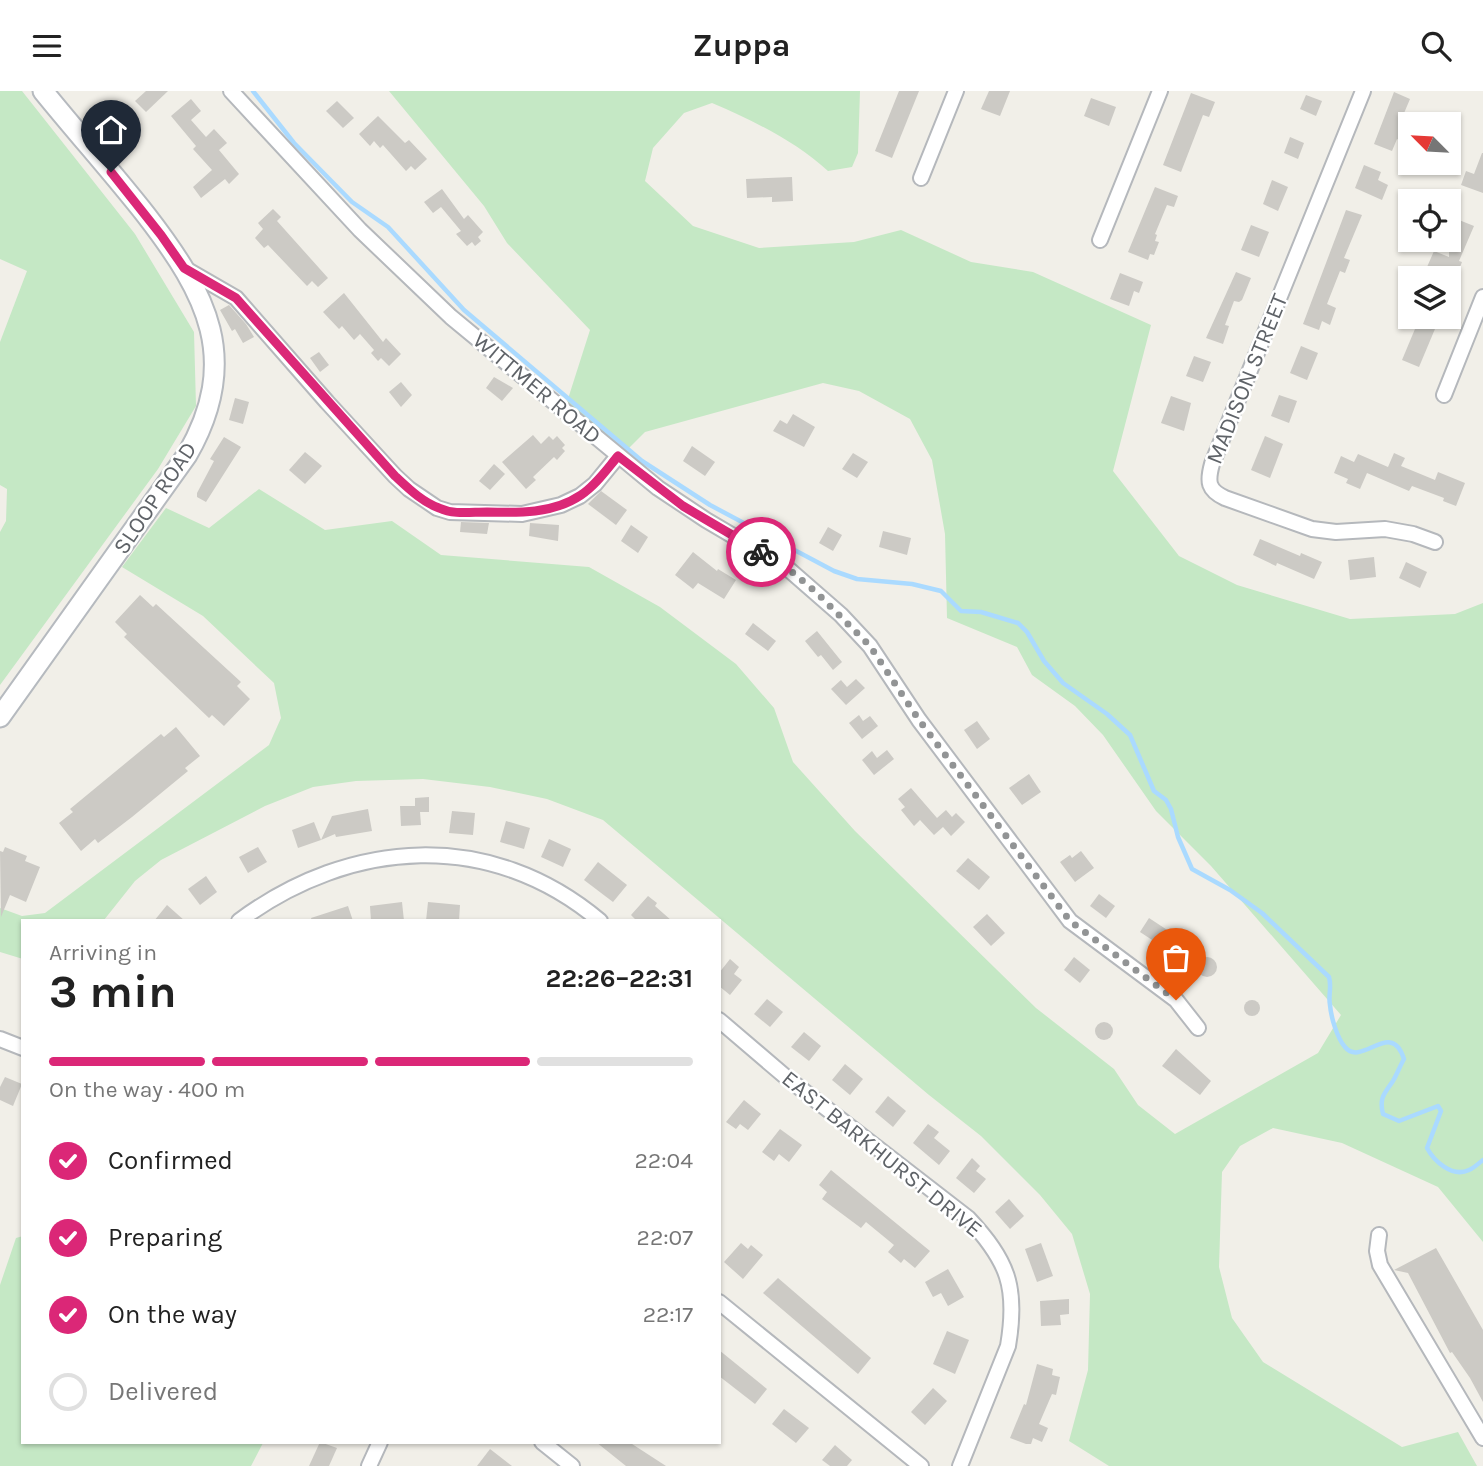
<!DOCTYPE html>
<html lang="en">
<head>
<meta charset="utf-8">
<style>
	:root { --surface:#fff; --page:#f6f6f6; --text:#222; --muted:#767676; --line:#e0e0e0; --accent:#db2777 }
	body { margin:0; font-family:Karla,sans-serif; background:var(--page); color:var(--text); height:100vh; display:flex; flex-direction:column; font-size:26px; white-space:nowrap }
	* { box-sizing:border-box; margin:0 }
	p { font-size:23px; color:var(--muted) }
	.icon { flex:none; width:38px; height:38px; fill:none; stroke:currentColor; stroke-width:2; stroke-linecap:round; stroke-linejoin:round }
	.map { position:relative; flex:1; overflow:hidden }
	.sheet { position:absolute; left:21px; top:828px; width:700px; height:525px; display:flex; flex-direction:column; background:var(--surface); border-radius:0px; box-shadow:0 2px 5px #0004 }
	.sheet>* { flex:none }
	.needle { width:46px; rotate:294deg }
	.tools { position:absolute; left:1398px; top:21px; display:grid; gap:14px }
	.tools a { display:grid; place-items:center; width:63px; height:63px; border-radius:0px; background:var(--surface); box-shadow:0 2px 5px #0004; font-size:35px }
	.pin { position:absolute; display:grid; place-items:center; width:60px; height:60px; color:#fff; margin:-72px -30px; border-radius:50% 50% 50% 0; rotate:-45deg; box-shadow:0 0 7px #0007 }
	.pin .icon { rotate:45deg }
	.courier { position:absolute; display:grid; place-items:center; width:70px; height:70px; margin:-35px; border:5px solid #db2777; border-radius:50%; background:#fff; color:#222; box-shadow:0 2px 9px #0007 }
	.head em { font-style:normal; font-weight:700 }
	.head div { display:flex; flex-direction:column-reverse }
	.head { display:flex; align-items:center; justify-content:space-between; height:119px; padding:0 28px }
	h1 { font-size:46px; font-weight:700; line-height:52px }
	.bar { display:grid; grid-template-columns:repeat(4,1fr); gap:10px 7px; align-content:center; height:84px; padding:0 28px }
	.bar i { height:9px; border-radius:5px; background:var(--line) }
	.bar .active { background:var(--accent) }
	.bar p { grid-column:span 4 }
	ol { padding:0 28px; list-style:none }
	li { display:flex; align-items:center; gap:21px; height:77px }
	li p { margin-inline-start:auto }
	li .icon { padding:7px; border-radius:50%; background:var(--accent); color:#fff; stroke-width:4 }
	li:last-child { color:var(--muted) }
	li i { width:38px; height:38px; border:4px solid var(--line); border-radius:50% }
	header { display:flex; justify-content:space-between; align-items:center; height:91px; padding:0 28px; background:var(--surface); font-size:32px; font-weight:700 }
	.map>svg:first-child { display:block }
	.green { fill:#c5e8c5 }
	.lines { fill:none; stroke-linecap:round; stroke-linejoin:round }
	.stream { stroke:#aadaff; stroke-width:4.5 }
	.building { fill:#cccac5 }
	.street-casing { stroke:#b5b8bc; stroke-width:18 }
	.secondary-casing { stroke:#b6babf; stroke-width:23 }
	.street { stroke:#fff; stroke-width:14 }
	.secondary { stroke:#fff; stroke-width:19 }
	.done { stroke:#929495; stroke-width:7; stroke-dasharray:0 12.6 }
	.route { stroke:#db2777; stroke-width:9 }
	.labels { text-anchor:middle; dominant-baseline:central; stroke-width:5; stroke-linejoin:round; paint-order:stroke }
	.street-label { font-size:23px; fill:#5f6368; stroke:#fff }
</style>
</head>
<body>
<header><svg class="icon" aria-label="menu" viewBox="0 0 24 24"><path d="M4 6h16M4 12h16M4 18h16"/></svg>Zuppa<svg class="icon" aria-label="search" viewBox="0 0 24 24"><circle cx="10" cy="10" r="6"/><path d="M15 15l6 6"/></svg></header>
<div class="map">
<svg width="1483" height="1375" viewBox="0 0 1483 1375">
	<rect width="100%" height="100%" fill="#f1efe8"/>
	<!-- green -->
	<g class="green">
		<polygon points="0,0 22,0 135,143 194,241 196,315 158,378 0,594 0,441 6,430 7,398 0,394 0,251 27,180 0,168"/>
		<path d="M389,0H860L858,62L852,76L828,80C795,50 752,29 712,12L684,22L653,57L645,90L693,135L759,157L854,151L901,139L971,171L1033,181L1151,234L1113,380L1179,465L1237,494L1350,528L1455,523L1483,512V1151L1438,1096L1342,1052L1273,1037L1240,1055L1222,1081L1219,1176L1232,1227L1263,1271L1402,1356L1458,1341L1477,1375H1109L1069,1350L1088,1279L1090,1203L1072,1143L1040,1104L981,1045L929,1004L603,729L547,708L490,696L423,688L356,690L313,696L265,715L161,769L135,790L104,829L23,830V868L0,861V817L22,825L45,822L269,654L281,627L274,592L203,525L122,476L166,417L209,437L259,398L325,439L392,430L441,464L589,476L660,516L736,573L774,617L793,671L855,740L1036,917L1114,978L1138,1014L1175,1043L1318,962L1341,924L1211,775L1156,720L1103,644L1075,615L1032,584L1017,556L947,527L945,443L932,369L910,328L859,300L823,292L645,341L626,360L567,311L590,239L507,152L484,115Z"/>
		<polygon points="23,1145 23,1351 262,1351 263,1352 251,1375 0,1375 0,1194 16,1147"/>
	</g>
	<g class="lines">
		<!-- stream -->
		<path class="stream" d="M253,0L294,52L352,111L388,136L464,219L642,370L710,414L834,480L857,488L912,493L941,500L961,520L981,521L1018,532L1027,541L1044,570L1063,592L1107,623L1130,644L1154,700L1166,709L1171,718L1178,746L1192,778L1230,799L1262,822L1329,886C1332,896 1328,904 1330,914C1331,926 1337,947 1345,956C1362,977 1391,927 1404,968C1400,975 1397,983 1393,990C1384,1003 1379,1007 1383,1023L1399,1030L1438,1015L1441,1020L1427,1057C1434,1070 1452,1087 1469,1079C1474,1077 1479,1072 1483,1069"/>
	</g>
	<!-- building -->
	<g class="building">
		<polygon points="146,0 168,0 146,21 135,10"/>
		<polygon points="899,0 919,0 892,67 875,60"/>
		<polygon points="989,0 1010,0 1000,25 981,18"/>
		<polygon points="1394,1 1410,8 1399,34 1406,36 1401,50 1397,48 1392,60 1374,53"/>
		<polygon points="1191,2 1215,11 1209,26 1203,24 1181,81 1163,74"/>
		<polygon points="1306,4 1322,10 1316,25 1300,18"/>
		<polygon points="1091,7 1116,16 1109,35 1084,25"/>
		<polygon points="191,8 201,20 191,29 206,46 214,38 227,52 219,59 239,83 229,93 225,88 201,107 193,96 212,79 193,58 196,55 171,25"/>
		<polygon points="337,10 354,27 343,37 326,20"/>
		<polygon points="378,25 405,52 409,49 427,68 415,79 411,75 406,80 383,54 380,57 374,50 370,55 359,43"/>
		<polygon points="1290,46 1304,52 1298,68 1284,62"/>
		<polygon points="1482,62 1483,62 1483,102 1461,94 1466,80 1474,83"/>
		<polygon points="1364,74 1381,81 1378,89 1388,94 1382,109 1355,97"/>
		<polygon points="792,86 793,110 772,111 772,106 747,107 746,88"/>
		<polygon points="1272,89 1288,96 1278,120 1263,113"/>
		<polygon points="1155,96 1178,105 1174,116 1167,114 1155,143 1157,144 1155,150 1159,151 1154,164 1150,163 1148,169 1128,161"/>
		<polygon points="442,98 464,128 468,124 483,141 478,146 481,150 475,155 472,151 467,155 456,143 461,140 441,116 433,122 424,111"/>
		<polygon points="273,118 281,126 277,130 328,187 318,196 312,190 307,195 268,154 264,157 255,147 263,138 258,132"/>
		<polygon points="1346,119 1362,124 1344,167 1350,169 1345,182 1340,180 1327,213 1336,217 1330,234 1322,230 1319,239 1303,233"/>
		<polygon points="1449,125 1474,135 1459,170 1462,171 1456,187 1452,187 1449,195 1449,187 1434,187 1437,180 1427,176 1434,160 1449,166"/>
		<polygon points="1251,134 1269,141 1259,166 1241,159"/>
		<polygon points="1236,181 1251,187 1242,209 1239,211 1234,210 1225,234 1229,235 1223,253 1206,247"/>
		<polygon points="1120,182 1143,191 1139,202 1134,200 1129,215 1110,208"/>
		<polygon points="344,202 383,251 386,247 401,263 389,275 381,267 378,270 371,262 374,259 360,243 354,249 342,235 339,238 323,221"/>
		<polygon points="229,214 246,233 254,246 243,252 235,238 232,240 220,219"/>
		<polygon points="1420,226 1440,226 1419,276 1402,269"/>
		<polygon points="1301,255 1318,262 1307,289 1290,282"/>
		<polygon points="319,261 329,274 320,281 310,267"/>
		<polygon points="1194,265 1211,271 1203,291 1186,285"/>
		<polygon points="494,286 513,297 502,310 486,297"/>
		<polygon points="401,291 412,304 401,316 389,301"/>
		<polygon points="1279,304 1297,310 1289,332 1271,325"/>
		<polygon points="1171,305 1191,312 1184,340 1161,332"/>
		<polygon points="235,307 249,311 243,333 229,329"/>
		<polygon points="793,323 815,336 804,356 773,340 780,329 787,333"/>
		<polygon points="533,344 541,353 549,345 553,349 557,345 565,354 562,357 565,360 557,369 554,366 533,386 536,389 526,398 502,371"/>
		<polygon points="1265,345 1283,353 1270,387 1251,379"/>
		<polygon points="224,346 241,356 206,411 197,406 197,402 214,370 210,368"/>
		<polygon points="692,355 715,371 705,385 683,370"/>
		<polygon points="305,361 322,375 305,393 289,379"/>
		<polygon points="853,362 868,371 857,387 842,378"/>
		<polygon points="1394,362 1405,367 1401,375 1435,389 1438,381 1465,392 1456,415 1443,410 1444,407 1412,395 1409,400 1367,382 1360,398 1346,392 1348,388 1334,382 1341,365 1354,371 1358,363 1388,376"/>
		<polygon points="494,373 505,383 490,399 479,390"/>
		<polygon points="601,400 627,419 616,434 588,413"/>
		<polygon points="461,431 489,432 487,443 460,441"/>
		<polygon points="530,432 559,434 558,450 529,445"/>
		<polygon points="631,434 648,446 638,462 621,450"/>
		<polygon points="828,436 842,444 833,460 819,452"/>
		<polygon points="883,440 911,447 907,464 879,456"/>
		<polygon points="1260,448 1300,465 1301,462 1322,471 1314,488 1277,472 1276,475 1253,464"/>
		<polygon points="693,461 717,480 718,478 736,489 724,508 698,492 693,498 675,484"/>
		<polygon points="1374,466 1376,486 1350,489 1348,469"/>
		<polygon points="1406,471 1427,481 1420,497 1399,487"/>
		<polygon points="140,504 153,516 156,513 241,591 237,595 250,608 224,635 212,624 209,627 124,546 127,543 115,531"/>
		<polygon points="753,532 776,550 768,560 745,543"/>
		<polygon points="817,540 842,571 833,579 821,564 818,566 805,550"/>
		<polygon points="856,588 865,597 846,614 831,598 841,589 847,596"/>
		<polygon points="859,624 863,630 870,625 878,635 862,648 849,632"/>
		<polygon points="977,630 990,648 977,658 964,639"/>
		<polygon points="176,636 200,665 185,677 188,680 132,726 98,752 95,748 81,760 59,732 73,721 70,718 161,643 164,646"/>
		<polygon points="887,659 894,668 874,684 862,669 872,660 877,667"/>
		<polygon points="1029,683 1041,701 1022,714 1009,697"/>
		<polygon points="911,697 937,727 946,719 952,726 956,722 965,731 951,745 943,736 934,744 920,729 914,735 901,719 905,716 898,708"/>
		<polygon points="429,706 429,721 420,721 421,734 401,735 400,715 415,715 415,707"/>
		<polygon points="368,718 372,740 336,746 335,743 321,749 332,725"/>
		<polygon points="452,720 475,722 473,744 449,742"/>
		<polygon points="506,730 530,737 524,758 500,751"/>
		<polygon points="314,731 321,749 298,757 292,739"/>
		<polygon points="549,748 571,758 563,776 541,766"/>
		<polygon points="5,756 27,765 25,770 40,776 26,811 10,804 1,826 0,760 3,761"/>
		<polygon points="258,756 267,771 248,782 239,766"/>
		<polygon points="1081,760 1094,777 1075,791 1060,771 1070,764 1072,767"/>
		<polygon points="968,767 990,786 979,799 956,780"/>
		<polygon points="598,771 627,794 613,811 584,789"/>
		<polygon points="206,785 217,801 200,814 188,798"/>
		<polygon points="1099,803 1115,815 1106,827 1090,815"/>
		<polygon points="648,805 657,812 655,815 672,830 637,830 631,824"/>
		<polygon points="402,811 404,830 371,830 370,815"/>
		<polygon points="428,811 460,814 459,830 426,830"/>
		<polygon points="167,814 185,830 154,830"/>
		<polygon points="348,815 353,830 312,830 311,827"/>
		<polygon points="987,823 1005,842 991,855 973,836"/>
		<polygon points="1149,827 1184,850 1175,864 1140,841"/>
		<polygon points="1074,866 1090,879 1080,892 1064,879"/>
		<circle cx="1207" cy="876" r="10"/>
		<polygon points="730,868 739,876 734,883 742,889 730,904 719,895 719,882"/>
		<polygon points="767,908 783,921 770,936 754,923"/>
		<circle cx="1252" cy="917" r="8"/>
		<circle cx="1104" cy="940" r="9"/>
		<polygon points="804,941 821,955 809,970 791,956"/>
		<polygon points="1176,958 1211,990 1200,1004 1162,975"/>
		<polygon points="845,973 863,988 850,1004 832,989"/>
		<polygon points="5,986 22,993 13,1015 0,1009 0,996"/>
		<polygon points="888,1005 906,1020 893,1036 875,1021"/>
		<polygon points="744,1009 761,1023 748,1039 740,1033 736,1038 726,1031"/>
		<polygon points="928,1033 939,1041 934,1047 950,1060 939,1074 913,1052"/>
		<polygon points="780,1038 802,1054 789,1071 779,1063 774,1070 762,1061"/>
		<polygon points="972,1067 980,1075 976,1080 986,1088 974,1102 956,1087"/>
		<polygon points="831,1079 930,1160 915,1177 904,1168 901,1172 888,1161 894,1154 866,1131 861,1137 822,1108 827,1101 819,1094"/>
		<polygon points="1009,1108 1024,1125 1010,1138 995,1121"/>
		<polygon points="741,1152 748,1158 751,1154 763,1164 743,1188 724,1171"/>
		<polygon points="1041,1152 1053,1185 1037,1191 1025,1158"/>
		<polygon points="1436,1157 1483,1239 1483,1311 1470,1287 1452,1261 1450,1262 1408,1182 1394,1179"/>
		<polygon points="948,1178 964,1206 948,1215 941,1202 933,1206 925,1191"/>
		<polygon points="778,1187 871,1267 858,1283 763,1202"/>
		<polygon points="1069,1208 1069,1223 1060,1224 1061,1234 1041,1235 1040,1210"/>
		<polygon points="947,1240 969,1249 955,1283 933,1273"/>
		<polygon points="719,1259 767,1298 755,1313 719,1285"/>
		<polygon points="1037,1273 1053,1278 1052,1284 1060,1286 1056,1304 1052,1303 1039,1333 1048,1337 1042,1351 1033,1347 1031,1353 1026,1353 1010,1347 1024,1313 1026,1314"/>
		<polygon points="933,1297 947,1310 925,1334 911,1321"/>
		<polygon points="784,1318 809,1337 796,1352 772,1333"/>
		<polygon points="320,1351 337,1357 329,1375 309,1375"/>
		<polygon points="596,1351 629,1351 666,1375 626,1375"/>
		<polygon points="835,1354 852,1369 847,1375 830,1375 822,1369"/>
		<polygon points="490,1358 512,1375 477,1375"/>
	</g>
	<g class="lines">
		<defs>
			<g id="street">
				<polyline points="231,0 360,139 451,226 658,397 706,429 786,476 841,524 870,555 919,629 1070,830 1176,909 1198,937"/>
				<path d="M1363,0L1212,373C1207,391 1208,399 1225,407L1312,438L1336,441L1385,438L1413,443L1435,451"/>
				<polyline points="921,87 956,0"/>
				<polyline points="1100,149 1160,0"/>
				<polyline points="184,177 236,207 327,311 395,385 409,398 437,417 450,421 522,423 561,414 580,405 595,393 618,365"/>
				<polyline points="1444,304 1483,206"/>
				<path d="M239,830C351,747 491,738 600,830"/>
				<path d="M719,929L787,987L968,1127C1008,1170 1018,1196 1008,1255L960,1375"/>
				<polyline points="0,948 23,957"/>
				<polyline points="1379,1144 1377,1160 1380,1174 1483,1347"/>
				<polyline points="719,1211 921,1375"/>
				<polyline points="542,1351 572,1375"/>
				<polyline points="369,1375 380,1351"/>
			</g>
			<path id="secondary" d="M0,626L187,364C242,269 207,203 146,124C113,82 77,42 43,0"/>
		</defs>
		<!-- street casing -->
		<use href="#street" class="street-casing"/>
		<!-- secondary casing -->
		<use href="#secondary" class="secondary-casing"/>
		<!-- street -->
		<use href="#street" class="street"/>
		<!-- secondary -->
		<use href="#secondary" class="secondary"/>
	</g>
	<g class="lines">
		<!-- done -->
		<polyline class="done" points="761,461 786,476 816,501 870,555 919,629 1070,830 1176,909"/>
		<!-- route -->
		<path class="route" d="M111,81L161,144L184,177L236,207L395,385C408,397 422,411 439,417C454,424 470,421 487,421C518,422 553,423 581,404C596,394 607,378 618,365L683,415L761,461"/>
	</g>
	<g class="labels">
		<!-- street labels -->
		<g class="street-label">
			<text transform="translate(1247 288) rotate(-68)">MADISON STREET</text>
			<text transform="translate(537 297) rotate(40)">WITTMER ROAD</text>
			<text transform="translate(155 407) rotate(-56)">SLOOP ROAD</text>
			<text transform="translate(882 1063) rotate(39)">EAST BARKHURST DRIVE</text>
		</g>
	</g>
</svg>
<div class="tools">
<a><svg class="needle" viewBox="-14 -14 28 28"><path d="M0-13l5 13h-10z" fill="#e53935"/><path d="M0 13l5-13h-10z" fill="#767676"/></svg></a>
<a><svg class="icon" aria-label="locate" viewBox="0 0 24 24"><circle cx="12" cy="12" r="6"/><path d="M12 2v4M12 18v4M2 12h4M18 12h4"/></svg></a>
<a><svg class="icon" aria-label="layers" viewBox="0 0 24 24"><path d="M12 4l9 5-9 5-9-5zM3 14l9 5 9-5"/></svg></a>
</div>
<div class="pin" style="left:1176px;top:909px;background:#ea580c"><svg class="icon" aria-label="bag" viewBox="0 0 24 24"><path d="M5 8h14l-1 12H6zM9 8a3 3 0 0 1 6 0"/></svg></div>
<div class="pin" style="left:111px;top:81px;background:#1f2937"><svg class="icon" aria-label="home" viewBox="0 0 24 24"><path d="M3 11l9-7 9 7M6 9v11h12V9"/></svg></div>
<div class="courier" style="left:761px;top:461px"><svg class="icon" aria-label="bike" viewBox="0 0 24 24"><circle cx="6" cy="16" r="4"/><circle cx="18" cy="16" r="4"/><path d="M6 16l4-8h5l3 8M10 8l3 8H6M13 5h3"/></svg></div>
<section class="sheet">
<div class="head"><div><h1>3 min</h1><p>Arriving in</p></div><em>22:26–22:31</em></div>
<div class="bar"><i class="active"></i><i class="active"></i><i class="active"></i><i></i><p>On the way · 400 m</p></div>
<ol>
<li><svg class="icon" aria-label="check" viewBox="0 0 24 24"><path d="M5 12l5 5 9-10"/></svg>Confirmed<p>22:04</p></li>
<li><svg class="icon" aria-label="check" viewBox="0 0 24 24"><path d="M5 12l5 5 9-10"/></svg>Preparing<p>22:07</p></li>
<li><svg class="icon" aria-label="check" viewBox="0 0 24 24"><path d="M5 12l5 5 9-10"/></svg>On the way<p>22:17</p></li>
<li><i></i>Delivered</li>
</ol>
</section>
</div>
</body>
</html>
